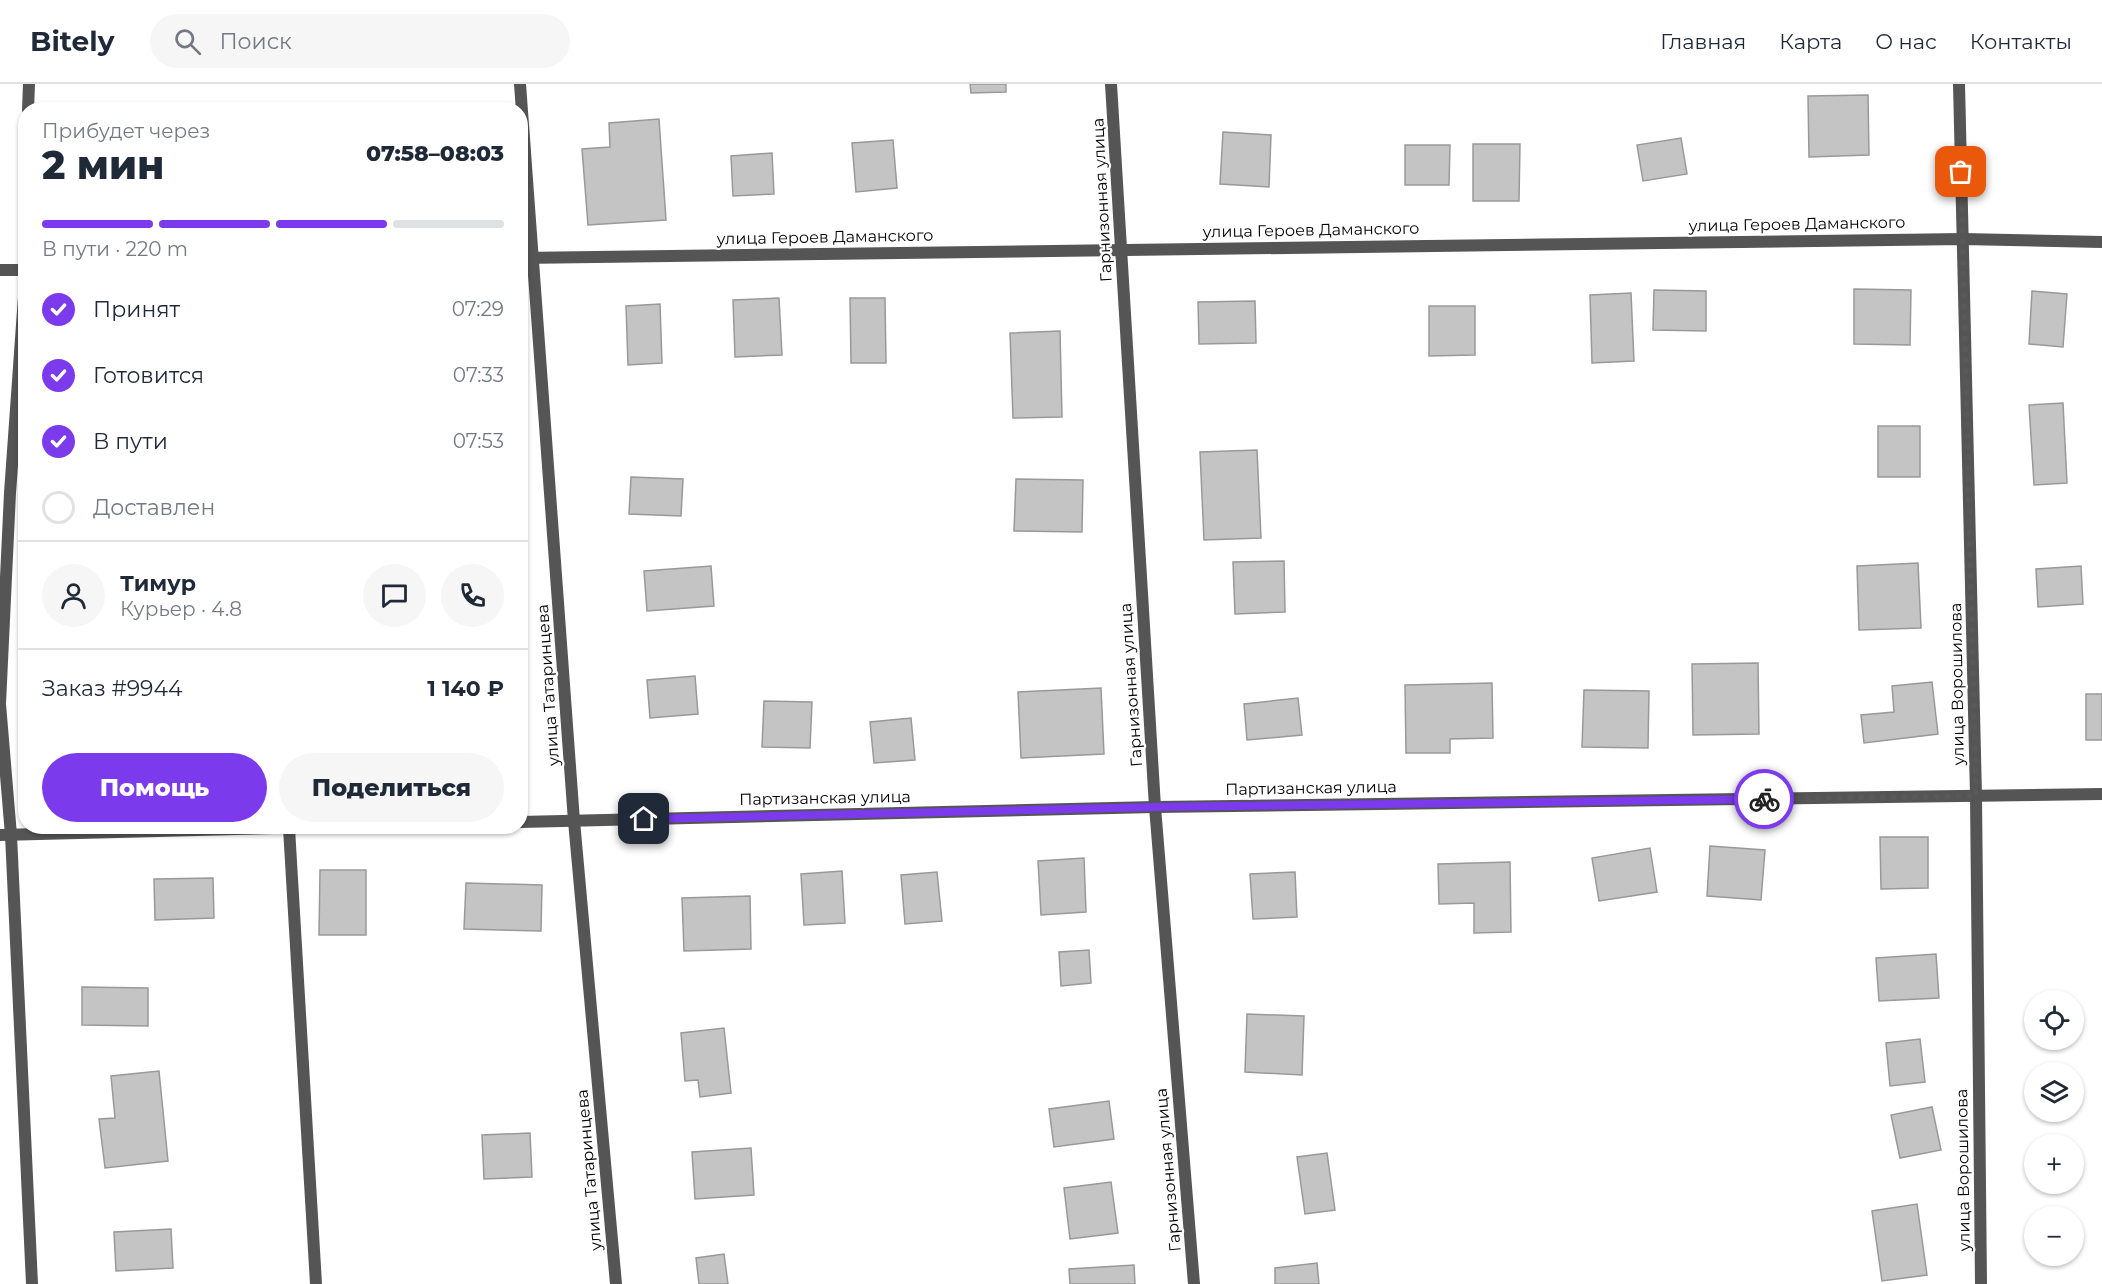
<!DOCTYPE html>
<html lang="ru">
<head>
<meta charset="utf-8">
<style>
	:root { --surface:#fff; --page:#f6f6f7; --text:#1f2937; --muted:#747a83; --line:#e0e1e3; --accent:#7c3aed }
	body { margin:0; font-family:Montserrat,sans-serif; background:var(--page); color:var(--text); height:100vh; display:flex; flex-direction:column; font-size:22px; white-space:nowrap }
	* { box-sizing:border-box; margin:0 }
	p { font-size:20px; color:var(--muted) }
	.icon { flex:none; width:33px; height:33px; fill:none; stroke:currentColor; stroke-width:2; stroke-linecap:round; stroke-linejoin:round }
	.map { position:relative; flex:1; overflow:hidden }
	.panel { position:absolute; left:18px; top:18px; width:510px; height:732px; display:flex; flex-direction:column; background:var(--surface); border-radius:24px; box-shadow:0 2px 4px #0004 }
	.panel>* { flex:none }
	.buttons { position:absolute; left:2024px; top:906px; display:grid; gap:12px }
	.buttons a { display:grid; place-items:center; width:60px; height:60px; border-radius:50%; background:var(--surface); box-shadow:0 2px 4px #0004; font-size:30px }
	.pin { position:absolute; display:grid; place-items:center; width:51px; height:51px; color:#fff; margin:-26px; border-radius:12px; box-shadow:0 3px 9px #0006 }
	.courier { position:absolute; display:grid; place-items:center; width:60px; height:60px; margin:-30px; border:4px solid #7c3aed; border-radius:50%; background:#fff; color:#222; box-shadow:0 2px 8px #0007 }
	.headline em { font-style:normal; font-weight:800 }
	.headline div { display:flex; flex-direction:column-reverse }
	.headline { display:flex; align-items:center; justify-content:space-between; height:102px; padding:0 24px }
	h1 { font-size:39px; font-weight:800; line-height:45px }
	.bar { display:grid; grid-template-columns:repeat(4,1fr); gap:9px 6px; align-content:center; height:72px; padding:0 24px }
	.bar i { height:8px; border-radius:4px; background:var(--line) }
	.bar .current { background:var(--accent) }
	.bar p { grid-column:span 4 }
	.line { display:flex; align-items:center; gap:15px; padding:0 24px; border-top:2px solid var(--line) }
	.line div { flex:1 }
	.round { display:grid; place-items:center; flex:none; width:63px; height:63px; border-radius:32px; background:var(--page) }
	ol { padding:0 24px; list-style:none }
	li { display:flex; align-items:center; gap:18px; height:66px }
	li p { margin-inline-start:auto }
	li .icon { padding:6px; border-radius:50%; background:var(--accent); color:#fff; stroke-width:4 }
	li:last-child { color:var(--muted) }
	li i { width:33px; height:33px; border:3px solid var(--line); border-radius:50% }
	.button { display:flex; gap:12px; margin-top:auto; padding:12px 24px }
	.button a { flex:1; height:69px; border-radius:36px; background:var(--accent); color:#fff; font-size:24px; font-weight:800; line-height:69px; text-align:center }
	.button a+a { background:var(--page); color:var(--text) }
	header { display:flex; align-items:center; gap:36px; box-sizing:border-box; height:84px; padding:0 30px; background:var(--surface); border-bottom:2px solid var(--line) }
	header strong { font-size:28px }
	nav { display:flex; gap:33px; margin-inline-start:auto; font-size:21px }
	.search { width:420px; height:54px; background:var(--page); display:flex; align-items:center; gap:15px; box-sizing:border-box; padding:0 21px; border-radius:33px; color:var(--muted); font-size:22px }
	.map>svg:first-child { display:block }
	.building { fill:#c4c4c4; stroke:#999; stroke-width:1.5 }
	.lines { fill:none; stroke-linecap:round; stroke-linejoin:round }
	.lane { stroke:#555; stroke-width:12 }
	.street { stroke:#555; stroke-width:12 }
	.done { stroke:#595959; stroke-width:6; stroke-dasharray:0 10.8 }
	.route { stroke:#7c3aed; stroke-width:8 }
	.labels { text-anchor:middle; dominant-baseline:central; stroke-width:4.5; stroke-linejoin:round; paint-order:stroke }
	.street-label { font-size:16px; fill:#000; stroke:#fff }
</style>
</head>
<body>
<header>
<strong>Bitely</strong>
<div class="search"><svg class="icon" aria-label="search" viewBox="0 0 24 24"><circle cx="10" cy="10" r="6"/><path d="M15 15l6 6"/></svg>Поиск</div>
<nav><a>Главная</a><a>Карта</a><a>О нас</a><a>Контакты</a></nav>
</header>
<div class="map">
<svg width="2102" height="1200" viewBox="0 0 2102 1200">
	<rect width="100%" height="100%" fill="#fff"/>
	<!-- building -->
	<g class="building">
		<polygon points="970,0 1006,0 1006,8 971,9"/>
		<polygon points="1868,11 1869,71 1809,73 1808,12"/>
		<polygon points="659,35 666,136 588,141 582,65 610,63 609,39"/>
		<polygon points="1223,48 1271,51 1269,103 1220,100"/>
		<polygon points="1681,54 1687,90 1643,97 1637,61"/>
		<polygon points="893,56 897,104 856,108 852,59"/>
		<polygon points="1473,60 1520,60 1519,117 1473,117"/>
		<polygon points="1405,61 1450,61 1449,101 1405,101"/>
		<polygon points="772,69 774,110 733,112 731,72"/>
		<polygon points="1854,205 1911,206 1910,261 1854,260"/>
		<polygon points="1654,206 1706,207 1706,247 1653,246"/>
		<polygon points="2032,207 2067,210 2063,263 2029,260"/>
		<polygon points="1631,209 1634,277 1592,279 1590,211"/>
		<polygon points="779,214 782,271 735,273 733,216"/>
		<polygon points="850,214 885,214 886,279 851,279"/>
		<polygon points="1255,217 1256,259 1199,260 1198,218"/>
		<polygon points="660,220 662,279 628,281 626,222"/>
		<polygon points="1429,222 1475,222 1475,271 1429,272"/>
		<polygon points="1060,247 1062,333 1013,334 1010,249"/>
		<polygon points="2063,319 2067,399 2034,401 2029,321"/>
		<rect x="1878" y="342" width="42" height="51"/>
		<polygon points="1257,366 1261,454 1204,456 1200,368"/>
		<polygon points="631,393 683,395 681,432 629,430"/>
		<polygon points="1016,395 1083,396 1082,448 1014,447"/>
		<polygon points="1284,477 1285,528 1235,530 1233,478"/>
		<polygon points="1918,479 1921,544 1859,546 1857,482"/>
		<polygon points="711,482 714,522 647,527 644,487"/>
		<polygon points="2081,482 2083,520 2038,523 2036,485"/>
		<polygon points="1758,579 1759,650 1693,651 1692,580"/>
		<polygon points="695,592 698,630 650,634 647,596"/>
		<polygon points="1932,598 1938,650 1864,659 1861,631 1894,628 1892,602"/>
		<polygon points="1492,599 1493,654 1450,655 1450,669 1406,669 1405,601"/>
		<polygon points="1101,604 1104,670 1021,674 1018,608"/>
		<polygon points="1584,606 1649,607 1648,664 1582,663"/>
		<rect x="2086" y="610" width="16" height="46"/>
		<polygon points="1298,614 1302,651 1247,656 1244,620"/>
		<polygon points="764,617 812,618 810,664 762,663"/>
		<polygon points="911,634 915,676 874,679 870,638"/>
		<polygon points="1880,753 1928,753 1928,804 1881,805"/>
		<polygon points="1710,762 1765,766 1761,816 1707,812"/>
		<polygon points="1650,764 1657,808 1599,817 1592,774"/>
		<polygon points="1084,774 1086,828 1041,831 1038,777"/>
		<polygon points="1510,778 1511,848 1474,849 1474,819 1439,820 1438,780"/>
		<polygon points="320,786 366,786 366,851 319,851"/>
		<polygon points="842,787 845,839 804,841 801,790"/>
		<polygon points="937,788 942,837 905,840 901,791"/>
		<polygon points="1295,788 1297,833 1253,835 1250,790"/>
		<polygon points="213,794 214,834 155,836 154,795"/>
		<polygon points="466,799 542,801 541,847 464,845"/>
		<polygon points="750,812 751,865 684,867 682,814"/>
		<polygon points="1089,866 1091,899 1061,902 1059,868"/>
		<polygon points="1936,870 1939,914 1879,917 1876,874"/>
		<polygon points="82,903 148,904 148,942 82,941"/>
		<polygon points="1247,930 1304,932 1302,991 1245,988"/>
		<polygon points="724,944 731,1009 700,1013 698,996 685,997 681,949"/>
		<polygon points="1920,955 1925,998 1890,1002 1886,959"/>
		<polygon points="159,987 168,1077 105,1084 99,1035 115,1034 111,992"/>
		<polygon points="1109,1017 1114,1055 1054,1063 1049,1025"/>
		<polygon points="1932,1023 1941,1066 1900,1074 1891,1031"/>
		<polygon points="530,1049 532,1093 484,1095 482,1051"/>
		<polygon points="751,1064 754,1111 695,1115 692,1068"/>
		<polygon points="1327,1069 1335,1126 1305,1130 1297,1073"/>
		<polygon points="1111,1098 1118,1149 1070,1155 1064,1104"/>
		<polygon points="1917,1120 1927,1191 1882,1197 1872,1127"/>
		<polygon points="171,1145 173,1184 116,1187 114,1148"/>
		<polygon points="724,1170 728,1200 699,1200 696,1174"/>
		<polygon points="1317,1179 1319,1200 1275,1200 1275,1184"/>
		<polygon points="1134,1181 1135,1200 1070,1200 1069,1185"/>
	</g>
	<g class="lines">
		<!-- lane -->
		<g class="lane">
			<polyline points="0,186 25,186"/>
			<polyline points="289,744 316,1200"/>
		</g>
		<!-- street -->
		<g class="street">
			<polyline points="520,0 574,737 616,1200"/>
			<polyline points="1111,0 1155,723 1194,1200"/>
			<polyline points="1959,0 1976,712 1981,1200"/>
			<polyline points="28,26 29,0"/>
			<polyline points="520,174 1963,155 2102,158"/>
			<polyline points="26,185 10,409 0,620 11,751 32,1200"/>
			<polyline points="520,738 1155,723 2102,710"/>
			<polyline points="0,751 355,742"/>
		</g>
	</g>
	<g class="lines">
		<!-- done -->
		<polyline class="done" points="1764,715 1976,712 1961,88"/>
		<!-- route -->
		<polyline class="route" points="644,735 1155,723 1764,715"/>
	</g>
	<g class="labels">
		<!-- street labels -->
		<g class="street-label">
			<text transform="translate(1102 116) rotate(-93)">Гарнизонная улица</text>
			<text transform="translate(1797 140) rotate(-1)">улица Героев Даманского</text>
			<text transform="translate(1311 146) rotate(-1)">улица Героев Даманского</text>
			<text transform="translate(825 153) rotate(-1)">улица Героев Даманского</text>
			<text transform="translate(1957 600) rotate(-91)">улица Ворошилова</text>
			<text transform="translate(548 601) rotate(-94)">улица Татаринцева</text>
			<text transform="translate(1131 601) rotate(-94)">Гарнизонная улица</text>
			<text transform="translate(1311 704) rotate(-1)">Партизанская улица</text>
			<text transform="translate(825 714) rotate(-1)">Партизанская улица</text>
			<text transform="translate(589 1086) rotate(-95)">улица Татаринцева</text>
			<text transform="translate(1168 1086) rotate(-95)">Гарнизонная улица</text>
			<text transform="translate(1963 1086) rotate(-91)">улица Ворошилова</text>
		</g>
	</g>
</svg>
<div class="buttons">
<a><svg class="icon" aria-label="locate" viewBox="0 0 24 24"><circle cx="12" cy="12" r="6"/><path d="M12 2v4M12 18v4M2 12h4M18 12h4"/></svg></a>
<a><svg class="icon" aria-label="layers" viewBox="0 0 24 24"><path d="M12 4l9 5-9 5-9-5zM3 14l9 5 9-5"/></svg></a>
<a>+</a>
<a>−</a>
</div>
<div class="pin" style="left:1961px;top:88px;background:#ea580c"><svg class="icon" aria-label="bag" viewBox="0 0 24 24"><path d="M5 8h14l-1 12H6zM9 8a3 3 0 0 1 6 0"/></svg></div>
<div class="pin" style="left:644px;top:735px;background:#1f2937"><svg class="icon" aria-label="home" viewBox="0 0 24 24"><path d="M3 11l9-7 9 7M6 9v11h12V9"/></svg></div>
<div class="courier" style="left:1764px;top:715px"><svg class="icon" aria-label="bike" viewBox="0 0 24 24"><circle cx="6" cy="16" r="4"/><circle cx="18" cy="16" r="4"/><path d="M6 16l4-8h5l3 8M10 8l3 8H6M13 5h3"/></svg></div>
<section class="panel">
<div class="headline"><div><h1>2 мин</h1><p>Прибудет через</p></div><em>07:58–08:03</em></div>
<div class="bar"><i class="current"></i><i class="current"></i><i class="current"></i><i></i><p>В пути · 220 m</p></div>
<ol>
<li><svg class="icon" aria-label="check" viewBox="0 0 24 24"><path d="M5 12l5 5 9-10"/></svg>Принят<p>07:29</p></li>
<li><svg class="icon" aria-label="check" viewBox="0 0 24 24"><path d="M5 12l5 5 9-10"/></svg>Готовится<p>07:33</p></li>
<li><svg class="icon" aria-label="check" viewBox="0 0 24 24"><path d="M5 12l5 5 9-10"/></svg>В пути<p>07:53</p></li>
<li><i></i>Доставлен</li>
</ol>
<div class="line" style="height:108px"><a class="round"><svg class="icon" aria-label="person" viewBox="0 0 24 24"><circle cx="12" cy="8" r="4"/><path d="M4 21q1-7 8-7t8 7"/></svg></a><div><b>Тимур</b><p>Курьер · 4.8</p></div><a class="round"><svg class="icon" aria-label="chat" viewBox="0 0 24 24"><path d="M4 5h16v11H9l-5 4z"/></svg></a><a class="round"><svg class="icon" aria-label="phone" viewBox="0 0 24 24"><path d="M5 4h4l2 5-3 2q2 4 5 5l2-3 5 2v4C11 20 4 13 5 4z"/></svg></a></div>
<div class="line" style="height:78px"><div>Заказ #9944</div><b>1 140 ₽</b></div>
<div class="button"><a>Помощь</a><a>Поделиться</a></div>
</section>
</div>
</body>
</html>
